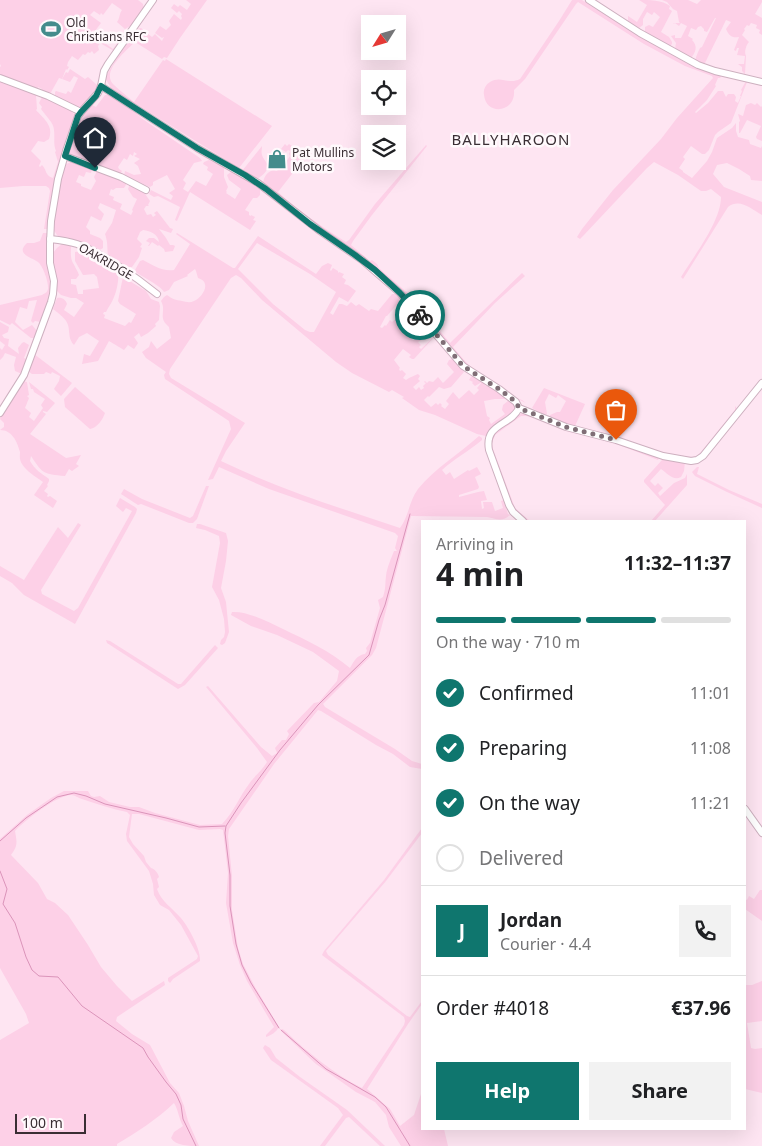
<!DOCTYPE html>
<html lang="en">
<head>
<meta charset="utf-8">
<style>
	:root { --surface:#fff; --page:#f2f2f2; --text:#202124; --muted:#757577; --line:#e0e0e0; --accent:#0f766e }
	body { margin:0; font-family:"Noto Sans",sans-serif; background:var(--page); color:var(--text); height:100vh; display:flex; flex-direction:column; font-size:19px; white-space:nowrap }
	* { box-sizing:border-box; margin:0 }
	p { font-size:16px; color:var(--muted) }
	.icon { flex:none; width:28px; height:28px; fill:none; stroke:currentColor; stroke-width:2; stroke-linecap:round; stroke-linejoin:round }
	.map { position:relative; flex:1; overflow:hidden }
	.drawer { position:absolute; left:421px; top:520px; width:325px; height:610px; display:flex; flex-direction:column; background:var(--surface); border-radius:0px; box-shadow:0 5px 20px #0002 }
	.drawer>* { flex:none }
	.needle { width:32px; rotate:233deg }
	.controls { position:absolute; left:361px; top:15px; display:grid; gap:10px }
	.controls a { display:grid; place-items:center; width:45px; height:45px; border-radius:0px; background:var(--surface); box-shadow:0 5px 20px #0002; font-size:25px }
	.scale { position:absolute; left:15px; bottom:12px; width:71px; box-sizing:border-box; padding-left:5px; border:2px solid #3a2e34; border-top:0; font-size:14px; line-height:18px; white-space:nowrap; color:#3a2e34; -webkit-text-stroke:4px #fff9fc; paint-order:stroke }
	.pin { position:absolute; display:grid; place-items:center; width:42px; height:42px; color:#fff; margin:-51px -21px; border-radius:50% 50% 50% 0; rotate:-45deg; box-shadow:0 0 5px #0007 }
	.pin .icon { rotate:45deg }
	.courier { position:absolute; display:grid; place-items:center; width:50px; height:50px; margin:-25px; border:4px solid #0f766e; border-radius:50%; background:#fff; color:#222; box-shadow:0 1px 6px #0007 }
	.summary em { font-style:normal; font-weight:700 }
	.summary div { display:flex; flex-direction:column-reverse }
	.summary { display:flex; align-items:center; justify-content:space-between; height:85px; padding:0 15px }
	h1 { font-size:32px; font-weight:700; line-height:38px }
	.bar { display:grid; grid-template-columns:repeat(4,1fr); gap:8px 5px; align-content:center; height:60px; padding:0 15px }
	.bar i { height:6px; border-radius:4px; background:var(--line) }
	.bar .selected { background:var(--accent) }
	.bar p { grid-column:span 4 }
	.line { display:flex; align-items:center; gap:12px; padding:0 15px; border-top:1px solid var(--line) }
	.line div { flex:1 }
	.round { display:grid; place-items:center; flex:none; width:52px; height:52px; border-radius:0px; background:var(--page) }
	ol { padding:0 15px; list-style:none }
	li { display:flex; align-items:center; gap:15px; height:55px }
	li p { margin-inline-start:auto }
	li .icon { padding:5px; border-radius:50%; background:var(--accent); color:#fff; stroke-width:4 }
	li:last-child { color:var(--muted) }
	li i { width:28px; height:28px; border:2px solid var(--line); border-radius:50% }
	.action { display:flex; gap:10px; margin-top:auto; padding:10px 15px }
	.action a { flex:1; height:58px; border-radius:0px; background:var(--accent); color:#fff; font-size:20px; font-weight:700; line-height:58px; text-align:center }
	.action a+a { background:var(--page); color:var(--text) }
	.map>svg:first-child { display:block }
	.green { fill:#fdd0e7; fill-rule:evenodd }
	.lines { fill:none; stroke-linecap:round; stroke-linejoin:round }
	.stream { stroke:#db94ba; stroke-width:1 }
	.minor-casing { stroke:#cdb0bf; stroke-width:8 }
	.minor { stroke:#fff; stroke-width:6 }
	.done { stroke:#7f6e76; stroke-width:5; stroke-dasharray:0 9 }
	.route { stroke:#0f766e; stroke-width:6 }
	.labels { text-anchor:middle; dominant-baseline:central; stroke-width:5; stroke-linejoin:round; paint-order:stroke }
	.poi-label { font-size:12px; fill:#3a2e34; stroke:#fff9fc; text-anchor:start }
	.street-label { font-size:12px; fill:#3a2e34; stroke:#fff9fc }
	.quarter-label { font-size:15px; letter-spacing:1px; fill:#3a2e34; stroke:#fff9fc }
</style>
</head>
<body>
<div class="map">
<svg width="762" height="1146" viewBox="0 0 762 1146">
	<rect width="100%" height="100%" fill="#fee5f2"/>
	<!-- green -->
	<g class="green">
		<path d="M0,0H138L143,4L144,9L131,27L130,26L125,29L117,22C120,18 119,14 122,10L112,3L103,15L101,13L100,15L94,11L90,15L101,23L95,31L93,30L90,34L93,36L95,33H96L95,36L113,49L119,41L120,42L114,51L100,43L98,46L99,50L94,54L92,51L90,53L88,52L85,55L83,54L78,60L72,56L68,62L67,66L69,67L67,70L66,69L62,79L59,78L50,94L41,91L42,89L38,87L37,90L0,76V67L1,66L0,64Z"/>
		<path d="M186,0H207L180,38L167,58L164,57L162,59L135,42C127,50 101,71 113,84C119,90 127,96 134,102L163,60L165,61L166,59L272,126L239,168L136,104L134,105L111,88L105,78L106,76L118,56L133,35L137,38L136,40L142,44L145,40L147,42L148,40L140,34L138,36L134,34L137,29L141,28L152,37L155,34L162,41L164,37L162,38L155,33L160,26L166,30L171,25L169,21L174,14L181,20L182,18L181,16L182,14L179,11L177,13L171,8L174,4L178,7L180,5L187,10L191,4Z"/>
		<path d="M572,0H582L630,30L685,62L695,67L722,75L720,78H718L715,85L716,86L707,100L695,112L696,113L708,103L718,91H723L726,97L728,94H734L736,97L735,101L738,103L741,96H740L742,91L741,90L746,81L747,82L731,123L718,132L715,135L709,150L705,154H702L691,146L683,157L685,159L679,168L683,171V172L692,178L707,161L712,152L717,138L732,128L736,123V131L738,137L749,140L750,144L761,148L762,146V181L751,180L750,176L739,169L727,163L717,165L713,174L724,187L762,202V215C751,209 740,198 728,207L683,279L681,277C694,256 721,221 721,197L711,189L706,191H701L678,175L654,162L647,168L583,236L580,239L577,237L582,229L613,190L661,139L677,118L713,78L712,76L685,66L644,44L578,2L576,4L525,79L514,90C516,113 486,116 484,95C483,90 485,85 490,82C501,75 508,85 520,79L559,21Z"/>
		<path d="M639,0C650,0 662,0 670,6L669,9L672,11L661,32L669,37L672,42V44L670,46L645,32V27L649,25L653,27L660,17L654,12L652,15L647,12L643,19V25L639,28L628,22V16L637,22L647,5Z"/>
		<path d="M662,0H688L697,4L701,0H762V2L755,14L762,18V35L759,33L760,30L756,28L757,25L751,23L749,26L747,25L744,29L745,30L742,35L749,42C746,45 744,52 746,56L745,74L742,71V67L738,64H744L745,56L737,55L739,48H737L736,51L734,50L739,37C732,38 729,36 726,29L731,22L726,20L704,65L695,61C696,56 698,52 700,48L702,47L716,18H715L707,32L704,31V29L701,26L698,27L696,30L691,28L688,36L693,39L692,40C698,46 696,52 691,58L675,49L676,43L671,36L675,35V38H681L687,26L681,23L679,26L675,23L673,24L674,23H680L679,22L677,11L673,9L667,2Z"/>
		<polygon points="70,69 85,79 88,77 97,85 97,91 82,107 79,107 55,97 55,92 56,91 66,94 68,91 71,93 78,78 74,76 70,82 62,79 66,72 68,73"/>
		<path d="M0,81L36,95L37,109L36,110C44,119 54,126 49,139L44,142L38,141L31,151L41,161L39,166L40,167L42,165C47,170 45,176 53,178L58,162L55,152L56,151C53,144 55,138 54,130C54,123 45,115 41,109L42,107L39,103L42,97L70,110L76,116L48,229H44L50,191L49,188L46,186H23L0,188Z"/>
		<path d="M105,95H109V96C120,98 137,115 147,122C165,134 182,146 200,158L202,161L194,163L183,180L186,183L183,189L188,192L196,181L206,186L213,174L207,170L208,167L203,164L204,162L209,160L224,167V177L228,187L226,191L227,192L226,193L235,199L241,189L229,180L227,175L232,171L251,181L260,188V195L257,198H253L245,210L249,212V215L251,216V215L255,217L253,220L256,221L250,230L190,192L177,221L175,220L180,207L158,196L154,197L149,194L151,190L171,200L173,196L169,193L175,189L167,175L153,182V185L150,187L124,176L125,171L134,175L141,174L138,166L134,163L140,159L134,156L137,154L134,152L133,156L130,154L127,160L124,158L118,167L119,169L122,171L120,174L98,166L105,151L93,146L94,144L89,142L85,154L95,157L97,161L95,165L69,155V152C74,136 77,114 92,105L96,107Z"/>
		<polygon points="751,103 755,105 757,103 761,107 762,106 762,141 757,139 756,137 761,126 747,120 740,133 739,133 739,122 740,121 738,114 743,116 746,105"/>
		<path d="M285,144L287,146L289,144L306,156L278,192C299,211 322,227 346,242L349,240L375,204L426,145L427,146L372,215L353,241L351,245L370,261L372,260L377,264L379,268L410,295L450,343L522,273L525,276L495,303L453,347L464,360L471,367L516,398L522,400L526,403L518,399H516L470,369L401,291L263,184C263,177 269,168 277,171L282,164L284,165L290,156L289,154L290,151L288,150L286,152L281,149Z"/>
		<path d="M262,146C262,150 261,152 262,155C263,159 268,163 268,167C267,172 260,178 256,179L242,171Z"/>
		<path d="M71,162L92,169L91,173L86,172L84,177L79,175L76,182L81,184V186L91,190L96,181L94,177L97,171L127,183L124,188H116L113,190L111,189L109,195L114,197L113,200L122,204L120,209L131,215L133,211L132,210L137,199L133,197L128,189L130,184L143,191L150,201L148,205L149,206H146L144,209L147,215L151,214L153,217L156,215L154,213L157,211L170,228L173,229L171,233L159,229L166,238L170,245H173L175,246L173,251L165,252L164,249L159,245L158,246L152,242L149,246H148L150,243L146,241L149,238H154L159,242C158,234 151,231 143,230L140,232L137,239L142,244L140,247L142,248L139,257L132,267H130L128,268L116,259V260L108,256C107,248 108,242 105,234L112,223L116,210L100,203L98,208L104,214L101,221L91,216L86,227L90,231V234L100,238L103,241V248L98,251L86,244L66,237H59L57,235L53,229L60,184L65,166L66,164Z"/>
		<path d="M43,233H48L52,285V292L41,322L35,321L33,323L31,321L37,300L29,301L27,309L20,307L15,322L23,330L32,325L37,331L34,338H31L12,323L10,325L0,320V305L42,295C45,293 47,293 48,289C49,283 43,266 38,262C31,257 15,254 27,243H34L40,241Z"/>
		<path d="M177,233L233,268H235L258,236L316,274L322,266L328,263L332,265L330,270L331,271L333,268L338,271V273L339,272L344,274L342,277L346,280L344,284L348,285L356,291L348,302L339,297L330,313L333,315L339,304H342L347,306L351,302L356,306L359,304L369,311L371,309L378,311L392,294H397L400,297L399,302L387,316H386L380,327L382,328L385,325L386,326L390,320L392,322L396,319L402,323L408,315L401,308L400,305L401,304H406L418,316L405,331L406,332H408L412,337L411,339L414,340L418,336L421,340L418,342L421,345L419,347L421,349L435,336L414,359H412L409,357L411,355L403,349L394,360L400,368L399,369L400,371L402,370L406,374L403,378L406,380L409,378L418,374L420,376L418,379L420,381L413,387L416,390L419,387L421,390L424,388L423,386L426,383L424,382L425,381L427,383L429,381L433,382L438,377L443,383L454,372L447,364L449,360L453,359L464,372L451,387L444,389L439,387L429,397L428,396L424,400L431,407L436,403L438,405L440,403L442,405L441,406L445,409L449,404L446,401L453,392L459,399L469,390L474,395L479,390L477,388L482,382L475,386L472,383L473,382L469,380L471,377L474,376L484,382V384L486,386L488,385L505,396V399H495L484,401L487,416L490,418L489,420L491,424L505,414L502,410L503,405L509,400H511L516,406L514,413L491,428L486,436L477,434L435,415L419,410L402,398L404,397L392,390L389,392L352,373L336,362L262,300L241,278L236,275L231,278L170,369L169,374L171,378L245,423L226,451L221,461C279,489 340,508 400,528C409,516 409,501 418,489C435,468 459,454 479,436L482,438V440C469,451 454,459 442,470L446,475L450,472L454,479L468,470L469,471L477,467L481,474L475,477L479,487L478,489L459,495V497L478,492L484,491L487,500L481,501L482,509L484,508L483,502H492L495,511L503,508L501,501L504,500L508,514L510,515C503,522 496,519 487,517L411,516L376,648L372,655L323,704L325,707L395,749L412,761L422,764V769L410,767L393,754L376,745L321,711L318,710L274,764L229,829L228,836L232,876V910L238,948L243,964L255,987L279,1027C276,1032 272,1035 266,1037V1035L274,1027L247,981L240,965L233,943L226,903L228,873L223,830L220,829L199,830L139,814H132L129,837L133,844L144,856L146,862L151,868C155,869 158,873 159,877L157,879L159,887L157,889C161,901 172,908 180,917C188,926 201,949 200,961L173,979L170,983L168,981V978L197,959L198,956L181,925L169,910L160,905L154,895L153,884L149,871L127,841L126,834L130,815L127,812C112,809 97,804 82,799C78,798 75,795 71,795C57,795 24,821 15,831C17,842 18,846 11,855L38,883L47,899L55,903L68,915L88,945L101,967L117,986L132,1001L164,981L165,985L117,1017L116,1021L132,1034L150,1045L170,1083L179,1093L184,1106L188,1121L199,1146C189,1146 176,1146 171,1138L174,1132L183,1126C179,1119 178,1109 174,1103C156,1120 137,1132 117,1144V1146H0V1040L29,1023L26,1014L0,968V839L27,815L51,798L64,791H88L91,796L94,797L100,796L109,802L130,807H139L155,813L200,825L222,824C234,812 239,797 249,784C255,775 261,772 267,762L257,748L206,687L208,686L261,747L272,756L277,753L275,748L282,740H286L289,734L287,731L314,703L319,702L337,681L339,671L313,652L277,635L251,626L231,615L232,612C248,611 268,622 283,629C306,640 330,651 350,668C354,661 357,655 365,654L367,651L366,648L370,643L380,608L378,600L383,597C386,588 385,584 386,576C387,567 391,559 394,551H397L395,548L398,536L395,533L269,489L219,467L213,479L208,480L231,429L229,421L165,379L164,375L166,372L146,358L142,352L149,347L151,341L157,349L171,338L169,327C157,317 167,312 161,301L164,297L167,295C172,299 176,300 182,301C186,302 190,303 194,301C203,297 212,282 198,278L196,271L195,269L187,275L188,276L174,282L169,290L164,292C161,286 143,277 137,273L135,270L140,261L143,260C153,265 162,272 174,270L190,244L176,234ZM257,243L310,274L336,292L314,332H310L305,330L273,304L238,269Z"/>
		<path d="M62,244L71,246C71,251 70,258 73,263C75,267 77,270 79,275L76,279H71V284L76,285L78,294H83V290L99,288L97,277L94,274L84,275H83L75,261V252L82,251L85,252L115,269L118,272C119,280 117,290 114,297C112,303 108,307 106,312H104L103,314L105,315L104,318L125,326L129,322L131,323L136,314L120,304L118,301L123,277L146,291L151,299L159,302L160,306L159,320L155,324L156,326L148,333L141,337L139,333L134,337L138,343L134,349L128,345L124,350L109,341L98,361L82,364L84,354L90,356L99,341L87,333L79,337L74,345C68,339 70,332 68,325C66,318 58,313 53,309L57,298C62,297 66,300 67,304L64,310L74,317L84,303L76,298H71L61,295L57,291L52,253H53L57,248Z"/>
		<polygon points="0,322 9,327 8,332 2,335 4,338 9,339 8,346 19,354 18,348 22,343 24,342 29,345 24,358 28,360 22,374 15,371 14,365 16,357 5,353 3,357 0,360 0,348 2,350 5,345 0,341"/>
		<polygon points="34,354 72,383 61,396 54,389 59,381 60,376 52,372 51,374 46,372 44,374 32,374 28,371"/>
		<path d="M23,381L27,382L29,395L27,396L29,398L25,408L31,413L29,417L34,421L43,408L41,405L45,399L34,392L33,389H31L29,382L55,403L47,412L43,411V412L46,414L30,434L66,458L81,455L76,464L79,466L72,471L69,469L65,476C43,474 43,474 31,456L30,461C35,470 41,473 49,479V481L47,485L48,486L44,491L48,494L47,496L48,497L50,496L57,501L53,508L34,495L43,482C36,477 26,471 22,464C19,459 20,456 20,452C17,441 12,430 0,430L4,427V423L0,419L3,412Z"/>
		<path d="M75,387L105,413C103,419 97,428 90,429L65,407L64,399Z"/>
		<polygon points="544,388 585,404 575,426 612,435 662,453 692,457 697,456 701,452 735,410 735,406 737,409 736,412 703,454 696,458 667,455 550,420 550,415 557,412 560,412 566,401 558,395 556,398 549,394 545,402 547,414 544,415 543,414 532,408"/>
		<path d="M523,413L685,462L684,471L681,477C673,481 668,474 661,469L650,481L655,486L658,483L663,488L658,493L660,496L674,483L685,478L687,474V485L655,521H651L665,505L644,482V480L662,460L659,458L658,460L614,443L561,429L532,417L526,416H521L495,435L492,443L493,449L512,500L515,508L530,521H526L514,510L491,449C491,444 491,437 494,432C498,427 516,415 523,413Z"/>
		<polygon points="697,467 699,467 697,474 729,490 762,504 762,508 727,492 695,476 692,472"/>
		<polygon points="206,486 209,486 197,519 193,523 189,523 141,504 138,505 121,494 124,489 142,499 190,518 193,516"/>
		<polygon points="120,498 135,507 137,509 136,513 75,624 24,595 12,583 0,576 0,566 24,580 58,527 68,538 78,523 81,525 41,590 42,594 74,611 78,608 132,511 126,508 123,512 116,506"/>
		<polygon points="197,524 200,524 226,533 228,541 226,561 221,588 226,602 229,632 225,643 222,645 220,644 221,640 224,637 225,632 224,619 219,600 212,587 220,543 219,536 205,530 196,528"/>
		<polygon points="106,640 110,641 178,684 181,684 215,645 218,648 185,685 178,689 107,643"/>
		<path d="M422,828V833L386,881L326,951L328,955L407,1016L410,1017L422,1001V1004L408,1024L367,1089L390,1109L400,1126L414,1115L421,1094L422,1093V1129H444L448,1146H401L389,1127L386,1115L375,1102L356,1092L316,1064L281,1031L282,1029L284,1030C307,1052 334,1074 362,1088L404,1025L405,1021L404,1017L322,955L324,951L384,880Z"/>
		<polygon points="760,890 762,890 762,921 745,909 745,899 747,900 749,896 754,899"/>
		<polygon points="762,981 762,1021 747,1023 751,1048 755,1049 762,1048 762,1093 745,1089 745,985 752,985"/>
		<polygon points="265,1045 270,1048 276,1058 300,1077 347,1110 385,1146 380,1146 349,1117 346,1118 325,1146 320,1146 343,1115 338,1108 271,1060 263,1048"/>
	</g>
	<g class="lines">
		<!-- stream -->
		<g class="stream">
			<polyline points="0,841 26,818 57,797 74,793 86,796 105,804 166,818 199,827 225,826"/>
			<polyline points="0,871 7,889 3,904 15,923 26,957 32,970 39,976 58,977 82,1006 143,1048 148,1057 166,1082 176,1094 181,1105 183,1119 196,1146"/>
			<polyline points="279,1028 251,983 242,965 236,944 230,906 230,875 225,833 226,826 241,803 280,750 318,705 369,655 379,620 385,605 410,514"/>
			<polyline points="281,1030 326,1069 375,1097 386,1107 410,1146"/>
		</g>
		<defs>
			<g id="minor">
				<polyline points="589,0 640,33 698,65 715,71 762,82"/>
				<polyline points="0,78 48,96 81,112"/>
				<polyline points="101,86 197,148 258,183 320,231 362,260 400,293 421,317 463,366 499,389 516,402 519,408 566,427 616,440 663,456 691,461 697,460 703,456 762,383"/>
				<polyline points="65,156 121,177 146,190"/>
				<path d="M50,239C59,240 68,241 77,244C102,253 136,277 157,294"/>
				<path d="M519,408C511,426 484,423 489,450L509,505L513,512L523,521"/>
				<polyline points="0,413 24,375 51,302 53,294 54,281 50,263 50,244 51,221 58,179 66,151 78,116 81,112 98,93 101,86 104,71 108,64 153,0"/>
				<polyline points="745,809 762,833"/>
			</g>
		</defs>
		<!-- minor casing -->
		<use href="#minor" class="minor-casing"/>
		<!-- minor -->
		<use href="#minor" class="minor"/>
	</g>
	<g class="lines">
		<!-- done -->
		<polyline class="done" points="420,315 463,366 499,389 516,402 519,408 566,427 616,440"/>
		<!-- route -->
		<polyline class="route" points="95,168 65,156 78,116 81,112 96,96 101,86 197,148 245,175 266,189 310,224 355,255 375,270 400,293 420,315"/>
	</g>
	<!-- icons -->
	<defs>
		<symbol id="stadium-bare" viewBox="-9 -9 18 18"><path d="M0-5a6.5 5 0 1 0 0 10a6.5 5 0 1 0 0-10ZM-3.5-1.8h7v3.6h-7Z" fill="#448c8c" stroke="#fff9fc" stroke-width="2.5" paint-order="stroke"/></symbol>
		<symbol id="shop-bare" viewBox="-9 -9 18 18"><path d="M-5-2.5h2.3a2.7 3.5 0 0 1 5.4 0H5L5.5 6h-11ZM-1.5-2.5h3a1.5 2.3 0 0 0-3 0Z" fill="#448c8c" stroke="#fff9fc" stroke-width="2.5" paint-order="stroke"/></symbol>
	</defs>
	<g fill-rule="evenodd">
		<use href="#stadium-bare" x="37" y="15" width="28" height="28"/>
		<use href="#shop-bare" x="263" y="145" width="28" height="28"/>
	</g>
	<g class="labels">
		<!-- poi labels -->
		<g class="poi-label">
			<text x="66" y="22">Old<tspan x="66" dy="14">Christians RFC</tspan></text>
			<text x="292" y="152">Pat Mullins<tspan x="292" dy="14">Motors</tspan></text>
		</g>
		<!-- street labels -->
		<g class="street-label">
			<text transform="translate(106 261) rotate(30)">OAKRIDGE</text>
		</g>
		<!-- quarter labels -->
		<g class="quarter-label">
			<text x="511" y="139">BALLYHAROON</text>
		</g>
	</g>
</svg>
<div class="controls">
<a><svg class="needle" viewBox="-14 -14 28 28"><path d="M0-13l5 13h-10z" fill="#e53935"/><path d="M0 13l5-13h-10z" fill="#757577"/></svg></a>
<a><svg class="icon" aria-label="locate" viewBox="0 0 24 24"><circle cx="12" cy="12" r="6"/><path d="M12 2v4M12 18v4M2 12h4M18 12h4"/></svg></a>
<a><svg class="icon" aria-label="layers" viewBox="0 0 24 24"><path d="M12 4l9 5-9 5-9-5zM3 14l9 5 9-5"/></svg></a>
</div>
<div class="scale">100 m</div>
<div class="pin" style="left:616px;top:440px;background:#ea580c"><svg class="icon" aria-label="bag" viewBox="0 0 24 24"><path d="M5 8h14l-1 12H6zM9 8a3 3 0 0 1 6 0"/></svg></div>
<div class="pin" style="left:95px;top:168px;background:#1f2937"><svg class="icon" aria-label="home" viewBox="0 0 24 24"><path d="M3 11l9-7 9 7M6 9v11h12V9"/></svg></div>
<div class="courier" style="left:420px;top:315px"><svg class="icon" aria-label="bike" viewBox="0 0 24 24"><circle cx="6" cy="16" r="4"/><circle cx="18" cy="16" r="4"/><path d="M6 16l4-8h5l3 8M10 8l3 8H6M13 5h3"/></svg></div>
<section class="drawer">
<div class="summary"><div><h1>4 min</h1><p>Arriving in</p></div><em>11:32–11:37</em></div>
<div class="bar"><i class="selected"></i><i class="selected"></i><i class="selected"></i><i></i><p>On the way · 710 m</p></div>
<ol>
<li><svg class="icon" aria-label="check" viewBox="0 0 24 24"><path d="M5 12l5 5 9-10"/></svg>Confirmed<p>11:01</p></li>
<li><svg class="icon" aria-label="check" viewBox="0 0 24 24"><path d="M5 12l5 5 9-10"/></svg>Preparing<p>11:08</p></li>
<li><svg class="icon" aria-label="check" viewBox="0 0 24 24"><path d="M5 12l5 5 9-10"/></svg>On the way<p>11:21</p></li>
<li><i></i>Delivered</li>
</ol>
<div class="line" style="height:90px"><b class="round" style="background:var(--accent);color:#fff">J</b><div><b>Jordan</b><p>Courier · 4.4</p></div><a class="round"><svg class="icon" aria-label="phone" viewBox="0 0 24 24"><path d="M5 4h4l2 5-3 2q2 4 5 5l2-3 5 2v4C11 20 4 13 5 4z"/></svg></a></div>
<div class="line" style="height:65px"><div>Order #4018</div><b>€37.96</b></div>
<div class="action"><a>Help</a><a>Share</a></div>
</section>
</div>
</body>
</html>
